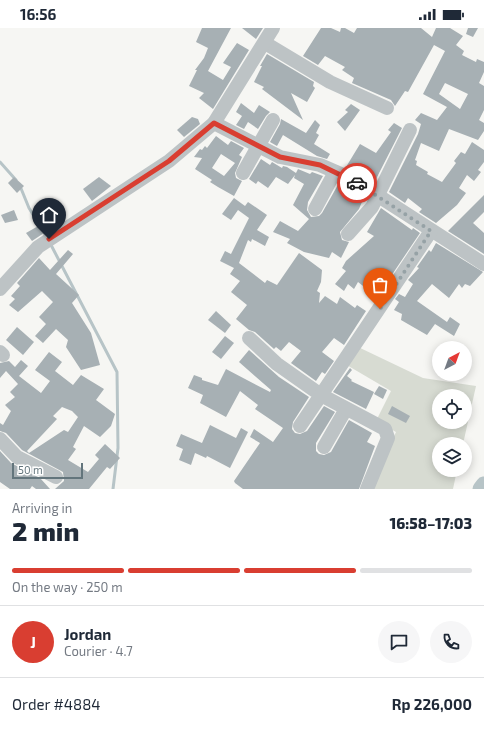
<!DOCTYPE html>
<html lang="en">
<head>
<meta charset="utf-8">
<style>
	:root { --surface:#fff; --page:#f6f6f7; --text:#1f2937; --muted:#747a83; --line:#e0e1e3; --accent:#d93e31 }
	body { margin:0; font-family:"Exo 2",sans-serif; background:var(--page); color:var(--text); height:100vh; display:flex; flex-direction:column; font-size:15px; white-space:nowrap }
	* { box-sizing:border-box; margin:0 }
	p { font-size:13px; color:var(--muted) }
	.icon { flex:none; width:22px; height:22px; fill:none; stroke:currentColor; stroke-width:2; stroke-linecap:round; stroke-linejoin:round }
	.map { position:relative; height:461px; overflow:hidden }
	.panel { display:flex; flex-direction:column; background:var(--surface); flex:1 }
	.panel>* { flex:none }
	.needle { width:26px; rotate:41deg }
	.tools { position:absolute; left:432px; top:313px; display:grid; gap:8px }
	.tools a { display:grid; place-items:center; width:40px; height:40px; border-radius:50%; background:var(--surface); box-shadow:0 2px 10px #0003; font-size:20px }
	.scale { position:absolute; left:12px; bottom:10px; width:71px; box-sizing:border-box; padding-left:4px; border:2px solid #63757c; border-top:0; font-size:11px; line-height:14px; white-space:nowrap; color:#63757c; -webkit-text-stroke:3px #fff; paint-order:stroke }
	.pin { position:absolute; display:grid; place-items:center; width:34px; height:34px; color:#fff; margin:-41px -17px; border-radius:50% 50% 50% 0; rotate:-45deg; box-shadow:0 0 4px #0007 }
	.pin .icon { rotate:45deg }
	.courier { position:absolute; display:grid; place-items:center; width:40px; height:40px; margin:-20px; border:3px solid #d93e31; border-radius:50%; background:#fff; color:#222; box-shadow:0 1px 5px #0007 }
	.head em { font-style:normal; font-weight:800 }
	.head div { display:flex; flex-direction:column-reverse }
	.head { display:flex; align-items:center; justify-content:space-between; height:68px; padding:0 12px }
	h1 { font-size:26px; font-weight:800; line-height:30px }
	.bar { display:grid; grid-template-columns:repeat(4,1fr); gap:6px 4px; align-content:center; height:48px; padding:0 12px }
	.bar i { height:5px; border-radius:3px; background:var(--line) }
	.bar .selected { background:var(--accent) }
	.bar p { grid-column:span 4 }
	.line { display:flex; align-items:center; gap:10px; padding:0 12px; border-top:1px solid var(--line) }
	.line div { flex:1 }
	.round { display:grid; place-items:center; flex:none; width:42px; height:42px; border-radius:21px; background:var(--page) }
	.status { display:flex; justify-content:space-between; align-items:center; height:28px; padding:0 20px; background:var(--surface); direction:ltr }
	.status svg { height:11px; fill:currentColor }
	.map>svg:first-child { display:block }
	.green { fill:#d7dbd2; fill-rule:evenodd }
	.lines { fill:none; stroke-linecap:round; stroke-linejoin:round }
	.stream { stroke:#b7c4c7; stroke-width:3 }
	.river { stroke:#b7c4c7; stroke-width:17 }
	.building { fill:#a7b0b4; fill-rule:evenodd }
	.minor { stroke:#bdc3c5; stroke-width:14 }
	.done { stroke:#96a2a6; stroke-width:4; stroke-dasharray:0 7.2 }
	.route { stroke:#d93e31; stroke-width:5 }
</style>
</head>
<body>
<div class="status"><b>16:56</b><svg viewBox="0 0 49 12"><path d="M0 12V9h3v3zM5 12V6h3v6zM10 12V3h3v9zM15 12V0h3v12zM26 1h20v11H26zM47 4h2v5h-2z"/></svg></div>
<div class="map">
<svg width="484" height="461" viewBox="0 0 484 461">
	<rect width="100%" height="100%" fill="#f6f6f3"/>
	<!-- green -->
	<path class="green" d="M356,318L423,350L476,358L463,416H439V442H457L453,461H369L396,404L376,393L391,363L345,336ZM439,368H465V394H439Z"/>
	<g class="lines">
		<!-- stream -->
		<g class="stream">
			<polyline points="0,134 16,152"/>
			<polyline points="20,158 29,180 46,208"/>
			<polyline points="50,215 117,344 118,420 113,461"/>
		</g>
		<!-- river -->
		<polyline class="river" points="481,461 484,457"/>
	</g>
	<!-- building -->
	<g class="building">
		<polygon points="202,0 231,0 208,43 223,52 231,39 223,35 237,15 249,22 213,81 199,70 204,65 189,58 197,42 195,42 204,30 208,20 196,14"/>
		<polygon points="242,0 263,0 256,11"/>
		<path d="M321,0H331L340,4L341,0H345L354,5L357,0H421L432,9L436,0H450L463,8L456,17L464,23L462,27L476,34L477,31L484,34V44L479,55L484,58V82L479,92L484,95V103L478,112L449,101L439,123L421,115L415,132L417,133L416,137L428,144L427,146L442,154L456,135L454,133L461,124L465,126L472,114L484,122V134L478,142L481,144L474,153L467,147L459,160L466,165L457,177L436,195L419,184L422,181L408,170L405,175L389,164L418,106L421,96L415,92L421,85L437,92L447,79L423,66L445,23L434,17L408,64L405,63L395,78L391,72L352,55L354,50L342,42L345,39L325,28L318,37L303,28ZM445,55L468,66L460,81L439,66Z"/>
		<polygon points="468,0 478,0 473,9 466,6"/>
		<polygon points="267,26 314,54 313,58 315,60 307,74 291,65 303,92 262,61 264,59 254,54 262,38 260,38"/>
		<polygon points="241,75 254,85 259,77 270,84 266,88 258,101 248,94 244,101 236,97 242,88 236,84"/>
		<polygon points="351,76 360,82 345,103 337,94 348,84 345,82"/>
		<polygon points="192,89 198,91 200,96 184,109 177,102"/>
		<polygon points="281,91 306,105 315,92 320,97 316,105 319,107 314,116 330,126 327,131 317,128 283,107 277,118 270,114 280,96"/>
		<polygon points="394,95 402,100 374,155 346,139 360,116 376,125 391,104 388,102"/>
		<path d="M216,108L228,117L231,113L244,120L239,127L242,129L235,145L236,150L242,153L234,168L218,159L210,154L212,152L195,141L202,130L194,129L200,121L202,122L205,118L207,120ZM221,126L235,135L224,148L212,140Z"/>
		<polygon points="261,131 270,137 272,134 282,140 283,138 287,139 296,145 298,141 310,146 312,144 323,148 308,174 307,182 311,189 319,188 322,185 339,155 364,169 359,181 340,204 342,212 349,214 341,230 332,224 329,230 304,224 287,215 290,211 273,204 280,193 298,203 309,191 293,177 304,156 294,150 295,147 288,156 276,149 268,160 258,153 256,156 249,151"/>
		<polygon points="14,149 24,158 17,165 8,155"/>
		<polygon points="99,149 111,158 92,173 83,161"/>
		<polygon points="484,167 484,184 473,195 484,205 484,226 448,203"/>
		<polygon points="234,170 245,178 248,174 267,187 257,202 269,209 265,218 252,211 251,214 248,212 239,235 265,255 267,252 277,257 299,225 322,242 321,254 317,263 320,265 319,275 325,268 337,276 340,269 355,280 357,277 366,283 344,317 334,310 322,324 334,333 325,346 322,344 316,353 291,335 301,323 289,314 281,323 276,319 274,321 255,304 249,302 236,291 247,277 231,264 240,253 230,246 234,240 220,233 225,223 231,226 249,190 238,182 231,192 222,186"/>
		<polygon points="381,180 412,202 413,200 420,205 377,269 358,254 354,261 348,256 344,263 335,256 346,243 342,240 346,233 374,208 367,204"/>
		<polygon points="14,182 18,192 5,195 1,187"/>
		<polygon points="40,197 44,205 32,213 26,205"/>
		<polygon points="436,215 483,244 470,258 465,256 462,260 459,256 449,270 432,256 417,273 447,294 450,289 460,296 454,308 435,296 427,307 401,292 402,286 394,282 399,274 395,271 399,266 405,269 413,256 408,252 419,240 417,239 429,222 431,224"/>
		<polygon points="68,222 73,226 56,246 79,267 72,275 91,305 100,337 81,342 66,319 68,312 56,301 43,315 35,308 46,296 39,289 53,274 42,263 18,284 9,277 15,271 11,268 20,258 17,255 39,230 50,242"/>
		<polygon points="216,283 231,297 225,305 208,292"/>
		<polygon points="17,299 34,314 23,327 6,312"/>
		<polygon points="225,308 234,315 221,331 212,324"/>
		<polygon points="249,322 279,349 309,369 293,394 292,401 295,405 300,406 307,403 324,378 335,384 316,415 316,423 319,426 324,427 331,424 349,392 372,405 367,414 375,418 359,461 243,461 235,455 234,453 260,415 250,409 254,401 273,414 283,400 255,381 258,377 240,363 226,389 200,375 203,367 188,360 194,347 202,350 202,352 218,357 226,341 270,364 271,362 239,334"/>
		<path d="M49,324L62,334L55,343L73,357L81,347L104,361L96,372L115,386L111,398L100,409L84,398L73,419L76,421L68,432L88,444L99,431L95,427L105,416L120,430L110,441L107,439L89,461H55L64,453L63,444L22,422L6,405L0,403V395L3,397L11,383L5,377L15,369L10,364L18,356L6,343L0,350V335L9,333L15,339L21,332L28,338L19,348L41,365L50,353L35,342ZM62,379L72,383L78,389L68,404L64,402L29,425L27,423L57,391L53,388Z"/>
		<polygon points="350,340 352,342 347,348 352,352 351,353 374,364 366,381 333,364"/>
		<polygon points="379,358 387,362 383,371 374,366"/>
		<polygon points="392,378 410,388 406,395 388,386"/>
		<polygon points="210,397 236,410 241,400 248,404 230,440 207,428 206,430 195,425 191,437 179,432 183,421 176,418 181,406 202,415"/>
		<polygon points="0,423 11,435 40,450 50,461 36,461 32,458 30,461 10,461 0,454"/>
	</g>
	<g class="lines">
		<!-- minor -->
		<g class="minor">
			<polyline points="265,15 330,54 387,80"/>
			<polyline points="214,95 280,129 320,137 343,147 377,167 484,236"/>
			<polyline points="243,145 273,92"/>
			<polyline points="315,181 335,144"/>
			<polyline points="348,206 372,179 410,102"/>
			<polyline points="0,261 38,219 169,133 214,95 273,0"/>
			<polyline points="249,310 277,336 321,367 300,398"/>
			<polyline points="0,324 3,327"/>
			<polyline points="0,411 17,429 56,449"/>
			<polyline points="324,419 346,381"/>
			<polyline points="367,461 388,410 385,401 321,367 431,203"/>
		</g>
	</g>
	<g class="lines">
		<!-- done -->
		<polyline class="done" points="357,155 431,203 380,281"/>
		<!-- route -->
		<polyline class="route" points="49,211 169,133 214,95 280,129 320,137 357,155"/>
	</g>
</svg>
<div class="tools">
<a><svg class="needle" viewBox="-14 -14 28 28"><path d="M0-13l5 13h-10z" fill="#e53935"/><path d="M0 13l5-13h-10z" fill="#747a83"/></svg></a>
<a><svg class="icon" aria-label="locate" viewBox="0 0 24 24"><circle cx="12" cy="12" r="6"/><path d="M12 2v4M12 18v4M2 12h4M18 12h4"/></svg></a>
<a><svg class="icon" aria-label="layers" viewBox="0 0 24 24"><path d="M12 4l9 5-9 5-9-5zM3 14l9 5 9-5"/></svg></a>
</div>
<div class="scale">50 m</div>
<div class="pin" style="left:380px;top:281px;background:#ea580c"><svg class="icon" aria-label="bag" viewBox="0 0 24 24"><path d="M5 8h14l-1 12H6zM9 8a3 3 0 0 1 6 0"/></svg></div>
<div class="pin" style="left:49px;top:211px;background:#1f2937"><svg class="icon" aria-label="home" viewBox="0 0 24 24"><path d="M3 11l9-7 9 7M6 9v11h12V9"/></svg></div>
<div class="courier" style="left:357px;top:155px"><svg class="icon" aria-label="car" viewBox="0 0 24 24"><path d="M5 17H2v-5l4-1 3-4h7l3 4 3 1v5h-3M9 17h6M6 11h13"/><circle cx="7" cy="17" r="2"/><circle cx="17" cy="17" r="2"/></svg></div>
</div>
<section class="panel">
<div class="head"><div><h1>2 min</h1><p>Arriving in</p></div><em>16:58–17:03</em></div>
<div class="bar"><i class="selected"></i><i class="selected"></i><i class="selected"></i><i></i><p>On the way · 250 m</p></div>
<div class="line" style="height:72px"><b class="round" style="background:var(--accent);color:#fff">J</b><div><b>Jordan</b><p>Courier · 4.7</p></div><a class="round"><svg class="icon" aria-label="chat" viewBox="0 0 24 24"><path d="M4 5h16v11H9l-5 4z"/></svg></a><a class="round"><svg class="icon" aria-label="phone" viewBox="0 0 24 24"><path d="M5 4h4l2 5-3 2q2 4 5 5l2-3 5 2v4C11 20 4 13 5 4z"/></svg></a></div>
<div class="line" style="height:52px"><div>Order #4884</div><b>Rp 226,000</b></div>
</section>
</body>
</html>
